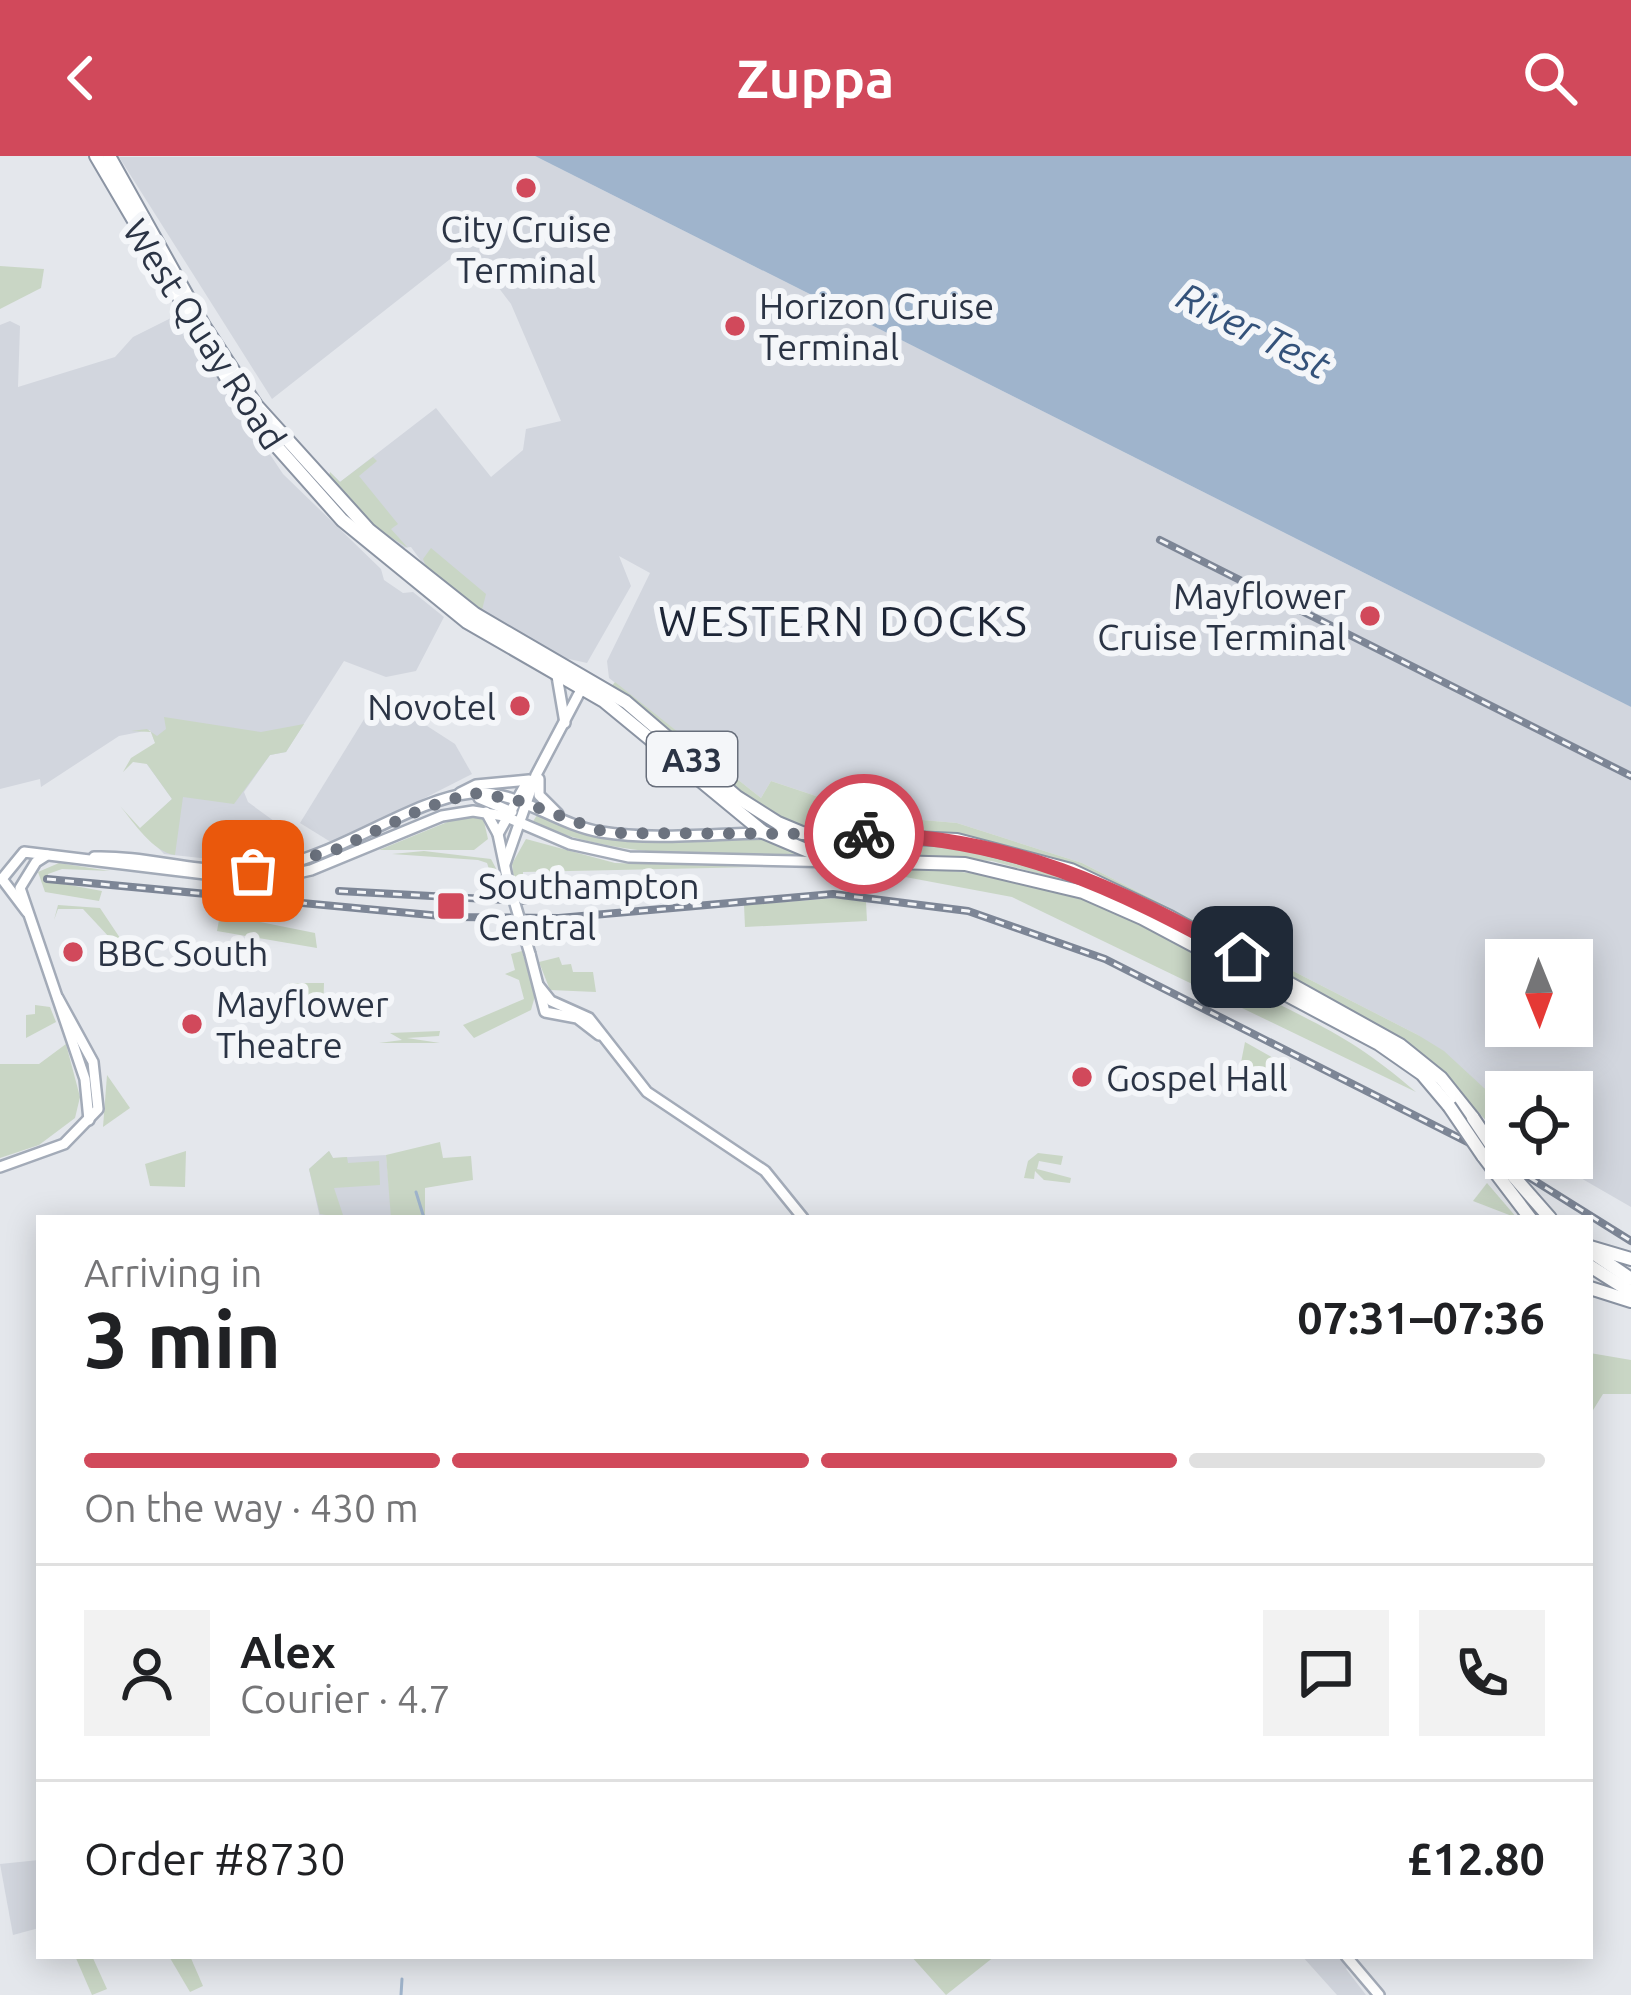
<!DOCTYPE html>
<html lang="en">
<head>
<meta charset="utf-8">
<style>
	:root { --surface:#fff; --page:#f2f2f2; --text:#202124; --muted:#757577; --line:#e0e0e0; --accent:#d1495b }
	body { margin:0; font-family:Ubuntu,sans-serif; background:var(--page); color:var(--text); height:100vh; display:flex; flex-direction:column; font-size:45px; white-space:nowrap }
	* { box-sizing:border-box; margin:0 }
	p { font-size:39px; color:var(--muted) }
	.icon { flex:none; width:66px; height:66px; fill:none; stroke:currentColor; stroke-width:2; stroke-linecap:round; stroke-linejoin:round }
	.map { position:relative; flex:1; overflow:hidden }
	.sheet { position:absolute; left:36px; top:1059px; width:1557px; height:744px; display:flex; flex-direction:column; background:var(--surface); border-radius:0px; box-shadow:0 6px 30px #0003 }
	.sheet>* { flex:none }
	.needle { width:78px; rotate:179deg }
	.controls { position:absolute; left:1485px; top:783px; display:grid; gap:24px }
	.controls a { display:grid; place-items:center; width:108px; height:108px; border-radius:0px; background:var(--surface); box-shadow:0 6px 30px #0003; font-size:60px }
	.pin { position:absolute; display:grid; place-items:center; width:102px; height:102px; color:#fff; margin:-51px; border-radius:24px; box-shadow:0 6px 18px #0006 }
	.courier { position:absolute; display:grid; place-items:center; width:120px; height:120px; margin:-60px; border:9px solid #d1495b; border-radius:50%; background:#fff; color:#222; box-shadow:0 3px 15px #0007 }
	.overview em { font-style:normal; font-weight:700 }
	.overview div { display:flex; flex-direction:column-reverse }
	.overview { display:flex; align-items:center; justify-content:space-between; height:204px; padding:0 48px }
	h1 { font-size:78px; font-weight:700; line-height:90px }
	.bar { display:grid; grid-template-columns:repeat(4,1fr); gap:18px 12px; align-content:center; height:144px; padding:0 48px }
	.bar i { height:15px; border-radius:9px; background:var(--line) }
	.bar .active { background:var(--accent) }
	.bar p { grid-column:span 4 }
	.line { display:flex; align-items:center; gap:30px; padding:0 48px; border-top:3px solid var(--line) }
	.line div { flex:1 }
	.round { display:grid; place-items:center; flex:none; width:126px; height:126px; border-radius:0px; background:var(--page) }
	header { display:flex; justify-content:space-between; align-items:center; height:156px; padding:0 48px; background:var(--accent); color:#fff; font-size:54px; font-weight:700 }
	.map>svg:first-child { display:block }
	.built { fill:#d2d6de; fill-rule:evenodd }
	.green { fill:#c9d6c5 }
	.water { fill:#9fb4cc }
	.lines { fill:none; stroke-linecap:round; stroke-linejoin:round }
	.stream { stroke:#9fb4cc; stroke-width:3 }
	.major-casing { stroke:#a3abb8; stroke-width:14 }
	.highway-casing { stroke:#8b94a3; stroke-width:16 }
	.major { stroke:#fff; stroke-width:9 }
	.highway { stroke:#fff; stroke-width:12 }
	.rail-casing { stroke:#7d8696; stroke-width:8 }
	.rail { stroke:#f4f6f9; stroke-width:3; stroke-dasharray:9; stroke-linecap:butt }
	.major-bridge-casing { stroke:#a3abb8; stroke-width:14; stroke-linecap:butt }
	.highway-bridge-casing { stroke:#8b94a3; stroke-width:16; stroke-linecap:butt }
	.major-bridge { stroke:#fff; stroke-width:9 }
	.highway-bridge { stroke:#fff; stroke-width:12 }
	.done { stroke:#6c737f; stroke-width:12; stroke-dasharray:0 21.6 }
	.route { stroke:#d1495b; stroke-width:15 }
	.poi-dot { fill:#d1495b; stroke:#f4f6f9; stroke-width:4.5 }
	.labels { text-anchor:middle; dominant-baseline:central; stroke-width:12; stroke-linejoin:round; paint-order:stroke }
	.shield { fill:#f4f6f9; stroke:#676e7b; stroke-width:3 }
	.shield-label { font-size:33px; font-weight:bold; fill:#2b3445 }
	.poi-label { font-size:36px; fill:#2b3445; stroke:#f4f6f9; text-anchor:start }
	.street-label { font-size:36px; fill:#2b3445; stroke:#f4f6f9 }
	.water-label { font-size:39px; font-style:italic; fill:#34527a; stroke:#f4f6f9 }
	.quarter-label { font-size:42px; letter-spacing:3px; fill:#1d2536; stroke:#f4f6f9 }
</style>
</head>
<body>
<header><svg class="icon" aria-label="back" viewBox="0 0 24 24"><path d="M15 5l-7 7 7 7"/></svg>Zuppa<svg class="icon" aria-label="search" viewBox="0 0 24 24"><circle cx="10" cy="10" r="6"/><path d="M15 15l6 6"/></svg></header>
<div class="map">
<svg width="1631" height="1839" viewBox="0 0 1631 1839">
	<rect width="100%" height="100%" fill="#e4e7ec"/>
	<!-- built -->
	<g class="built">
		<path d="M535,0L1631,551V1051L1546,1002H1572V936H1506V979L1492,971L1497,944L1418,879L1082,707L957,667L876,660L771,625L761,642L609,522L607,505L650,417L619,400L631,430L587,507L560,501L482,454L427,413L411,391L401,392L376,372L330,316L340,326L436,252L491,321L523,294L526,273L561,265L511,148L495,127L454,100L272,243L119,1ZM1506,804H1572V870H1506Z"/>
		<polygon points="177,159 283,318 381,413 384,424 403,437 413,436 444,461 416,515 386,521 344,505 286,596 270,599 244,636 248,646 300,684 297,700 256,708 164,698 140,673 172,643 141,600 156,589 150,574 119,580 41,631 40,623 0,633 0,169 10,165 20,170 18,231 115,201 133,181"/>
		<polygon points="379,539 455,588 472,618 334,688 300,667"/>
		<polygon points="329,995 333,1002 386,999 392,1062 320,1062 309,1013"/>
		<polygon points="39,1704 39,1772 13,1779 0,1708"/>
		<polygon points="1302,1800 1360,1800 1346,1813 1366,1839 1337,1839"/>
	</g>
	<!-- green -->
	<g class="green">
		<polygon points="0,110 44,113 41,132 0,153"/>
		<polygon points="373,301 377,305 359,320 398,368 391,373 408,392 376,372 328,325 330,316 340,326"/>
		<polygon points="431,392 486,438 482,454 427,413 423,403"/>
		<polygon points="615,526 761,642 771,625 876,660 957,667 1082,707 1418,879 1444,895 1497,944 1492,971 1426,900 1199,771 1080,712 1022,693 931,676 803,672 757,650 610,532"/>
		<path d="M164,561L261,576L304,568L286,596L270,599L234,648L183,641L175,699C153,696 134,667 120,650L140,672L172,643L147,608L133,606L123,616L131,602L155,587L151,576L131,575L147,573L157,580L166,573Z"/>
		<path d="M537,659L579,677L623,685L763,681L811,702C716,699 621,704 532,667Z"/>
		<polygon points="462,660 483,661 488,683 474,694 379,694"/>
		<polygon points="526,683 615,707 757,711 523,716 523,722 514,724 512,708"/>
		<path d="M782,683C937,683 1017,691 1158,762L1062,724L992,705L807,692Z"/>
		<polygon points="424,695 491,703 501,722 492,722 487,707 478,704 392,698"/>
		<polygon points="59,707 110,715 62,713 48,718 48,725 102,735 99,745 45,736 38,716"/>
		<path d="M908,712C995,716 1080,732 1157,776C1194,797 1229,824 1268,843C1331,874 1361,889 1416,936L1012,741L868,714Z"/>
		<polygon points="837,742 866,746 867,765 745,771 744,749"/>
		<polygon points="58,749 100,752 122,785 110,782 83,753 58,753 54,764"/>
		<polygon points="220,758 315,777 317,792 217,775"/>
		<polygon points="522,795 535,840 531,854 474,882 463,869 524,843 519,824 505,818 515,814 511,798"/>
		<polygon points="559,801 562,809 571,808 573,816 593,816 596,836 550,834 539,806"/>
		<polygon points="289,827 324,827 323,860 296,860 296,834 289,834"/>
		<polygon points="35,849 50,851 56,866 26,882 26,859 35,858"/>
		<polygon points="440,875 439,880 407,882 440,887 379,887 402,884 390,877"/>
		<polygon points="1245,886 1291,912 1278,918 1271,912 1258,935 1237,927"/>
		<polygon points="66,888 80,941 75,962 39,989 0,1002 0,908 39,908"/>
		<polygon points="107,919 130,952 103,971"/>
		<polygon points="440,986 443,1002 471,1000 473,1024 425,1032 425,1062 391,1062 386,999"/>
		<polygon points="186,995 185,1031 150,1030 145,1008"/>
		<polygon points="329,995 333,1002 347,1001 348,1007 379,1005 380,1029 334,1032 344,1062 320,1058 309,1013"/>
		<polygon points="1038,997 1063,1000 1061,1009 1039,1005 1037,1013 1071,1022 1070,1027 1044,1024 1035,1015 1034,1023 1024,1022 1028,1005"/>
		<polygon points="1487,1027 1517,1062 1473,1045"/>
		<polygon points="1590,1197 1631,1204 1631,1238 1603,1238 1590,1259"/>
		<polygon points="75,1800 92,1800 107,1833 92,1839"/>
		<polygon points="190,1800 203,1830 190,1836 170,1802"/>
		<polygon points="911,1800 995,1800 946,1839"/>
	</g>
	<!-- water -->
	<polygon class="water" points="535,0 1631,0 1631,551"/>
	<g class="lines">
		<!-- stream -->
		<g class="stream">
			<polyline points="416,1036 424,1062"/>
			<polyline points="401,1839 402,1823"/>
		</g>
		<defs>
			<g id="major">
				<polyline points="557,520 565,567"/>
				<polyline points="539,623 539,639 558,658"/>
				<polyline points="460,637 476,629 529,624"/>
				<polyline points="479,642 512,656"/>
				<polyline points="486,656 498,678 507,721"/>
				<polyline points="498,678 527,626"/>
				<polyline points="47,699 36,706 20,732 85,923 89,964"/>
				<path d="M94,701C154,699 216,724 275,711C341,698 414,643 471,637C517,633 556,669 601,676C662,686 730,675 792,677"/>
				<polyline points="505,708 536,619 584,528"/>
				<polyline points="27,756 2,723 24,696 262,725 311,714 442,660 473,655 504,660 570,688 629,701 841,706"/>
				<polyline points="530,798 545,856 577,862 599,879"/>
				<polyline points="539,830 551,845 589,862 647,936 765,1015 803,1062"/>
				<polyline points="0,1011 64,988 98,953 93,906 58,842"/>
				<polyline points="1346,1800 1379,1839"/>
			</g>
			<g id="highway">
				<polyline points="96,0 247,257 342,364 467,466 604,545 763,676 813,697 856,705 965,708 1083,736 1142,762 1379,888 1422,918 1449,950"/>
				<polyline points="109,0 204,170 256,249 369,374 475,458 626,546 737,641 778,667 802,677 957,684 1071,714 1170,761 1400,889 1441,922 1473,962"/>
				<polyline points="1483,1000 1530,1062"/>
				<polyline points="1508,1014 1550,1062"/>
				<polyline points="1590,1091 1631,1103"/>
				<polyline points="1590,1095 1631,1123"/>
				<polyline points="1590,1110 1631,1136"/>
				<polyline points="1590,1132 1631,1145"/>
			</g>
		</defs>
		<!-- major casing -->
		<use href="#major" class="major-casing"/>
		<!-- highway casing -->
		<use href="#highway" class="highway-casing"/>
		<!-- major -->
		<use href="#major" class="major"/>
		<!-- highway -->
		<use href="#highway" class="highway"/>
		<defs>
			<g id="rail">
				<polyline points="1160,384 1631,620"/>
				<polyline points="47,723 452,761 559,762 833,738 968,755 1105,803 1495,1000 1631,1085"/>
				<polyline points="339,735 525,745"/>
			</g>
		</defs>
		<!-- rail casing -->
		<use href="#rail" class="rail-casing"/>
		<!-- rail -->
		<use href="#rail" class="rail"/>
		<defs>
			<polyline id="major-bridge" points="507,721 530,798"/>
			<g id="highway-bridge">
				<polyline points="1449,950 1483,1000"/>
				<polyline points="1473,962 1508,1014"/>
			</g>
		</defs>
		<!-- major-bridge casing -->
		<use href="#major-bridge" class="major-bridge-casing"/>
		<!-- highway-bridge casing -->
		<use href="#highway-bridge" class="highway-bridge-casing"/>
		<!-- major-bridge -->
		<use href="#major-bridge" class="major-bridge"/>
		<!-- highway-bridge -->
		<use href="#highway-bridge" class="highway-bridge"/>
	</g>
	<g class="lines">
		<!-- done -->
		<polyline class="done" points="253,715 333,695 424,652 472,637 514,643 607,677 864,678"/>
		<!-- route -->
		<path class="route" d="M864,678C1012,681 1115,731 1242,801"/>
	</g>
	<!-- markers -->
	<g class="poi-dot">
		<circle cx="526" cy="32" r="12"/>
		<circle cx="735" cy="170" r="12"/>
		<circle cx="1370" cy="460" r="12"/>
		<circle cx="520" cy="550" r="12"/>
		<rect x="436" y="735" width="30" height="30" rx="6"/>
		<circle cx="73" cy="796" r="12"/>
		<circle cx="192" cy="868" r="12"/>
		<circle cx="1082" cy="921" r="12"/>
	</g>
	<g class="labels">
		<!-- shield labels -->
		<rect class="shield" x="647" y="576" width="90" height="54" rx="9"/>
		<g class="shield-label">
			<text x="692" y="603">A33</text>
		</g>
		<!-- poi labels -->
		<g class="poi-label">
			<text x="526" y="72" text-anchor="middle">City Cruise<tspan x="526" dy="41">Terminal</tspan></text>
			<text x="759" y="149">Horizon Cruise<tspan x="759" dy="41">Terminal</tspan></text>
			<text x="1346" y="439" text-anchor="end">Mayflower<tspan x="1346" dy="41">Cruise Terminal</tspan></text>
			<text x="496" y="550" text-anchor="end">Novotel</text>
			<text x="478" y="729">Southampton<tspan x="478" dy="41">Central</tspan></text>
			<text x="97" y="796">BBC South</text>
			<text x="216" y="847">Mayflower<tspan x="216" dy="41">Theatre</tspan></text>
			<text x="1106" y="921">Gospel Hall</text>
		</g>
		<!-- street labels -->
		<g class="street-label">
			<text transform="translate(205 178) rotate(57)">West Quay Road</text>
		</g>
		<!-- water labels -->
		<g class="water-label">
			<text transform="translate(1254 174) rotate(27)">River Test</text>
		</g>
		<!-- quarter labels -->
		<g class="quarter-label">
			<text x="844" y="464">WESTERN DOCKS</text>
		</g>
	</g>
</svg>
<div class="controls">
<a><svg class="needle" viewBox="-14 -14 28 28"><path d="M0-13l5 13h-10z" fill="#e53935"/><path d="M0 13l5-13h-10z" fill="#757577"/></svg></a>
<a><svg class="icon" aria-label="locate" viewBox="0 0 24 24"><circle cx="12" cy="12" r="6"/><path d="M12 2v4M12 18v4M2 12h4M18 12h4"/></svg></a>
</div>
<div class="pin" style="left:253px;top:715px;background:#ea580c"><svg class="icon" aria-label="bag" viewBox="0 0 24 24"><path d="M5 8h14l-1 12H6zM9 8a3 3 0 0 1 6 0"/></svg></div>
<div class="pin" style="left:1242px;top:801px;background:#1f2937"><svg class="icon" aria-label="home" viewBox="0 0 24 24"><path d="M3 11l9-7 9 7M6 9v11h12V9"/></svg></div>
<div class="courier" style="left:864px;top:678px"><svg class="icon" aria-label="bike" viewBox="0 0 24 24"><circle cx="6" cy="16" r="4"/><circle cx="18" cy="16" r="4"/><path d="M6 16l4-8h5l3 8M10 8l3 8H6M13 5h3"/></svg></div>
<section class="sheet">
<div class="overview"><div><h1>3 min</h1><p>Arriving in</p></div><em>07:31–07:36</em></div>
<div class="bar"><i class="active"></i><i class="active"></i><i class="active"></i><i></i><p>On the way · 430 m</p></div>
<div class="line" style="height:216px"><a class="round"><svg class="icon" aria-label="person" viewBox="0 0 24 24"><circle cx="12" cy="8" r="4"/><path d="M4 21q1-7 8-7t8 7"/></svg></a><div><b>Alex</b><p>Courier · 4.7</p></div><a class="round"><svg class="icon" aria-label="chat" viewBox="0 0 24 24"><path d="M4 5h16v11H9l-5 4z"/></svg></a><a class="round"><svg class="icon" aria-label="phone" viewBox="0 0 24 24"><path d="M5 4h4l2 5-3 2q2 4 5 5l2-3 5 2v4C11 20 4 13 5 4z"/></svg></a></div>
<div class="line" style="height:156px"><div>Order #8730</div><b>£12.80</b></div>
</section>
</div>
</body>
</html>
